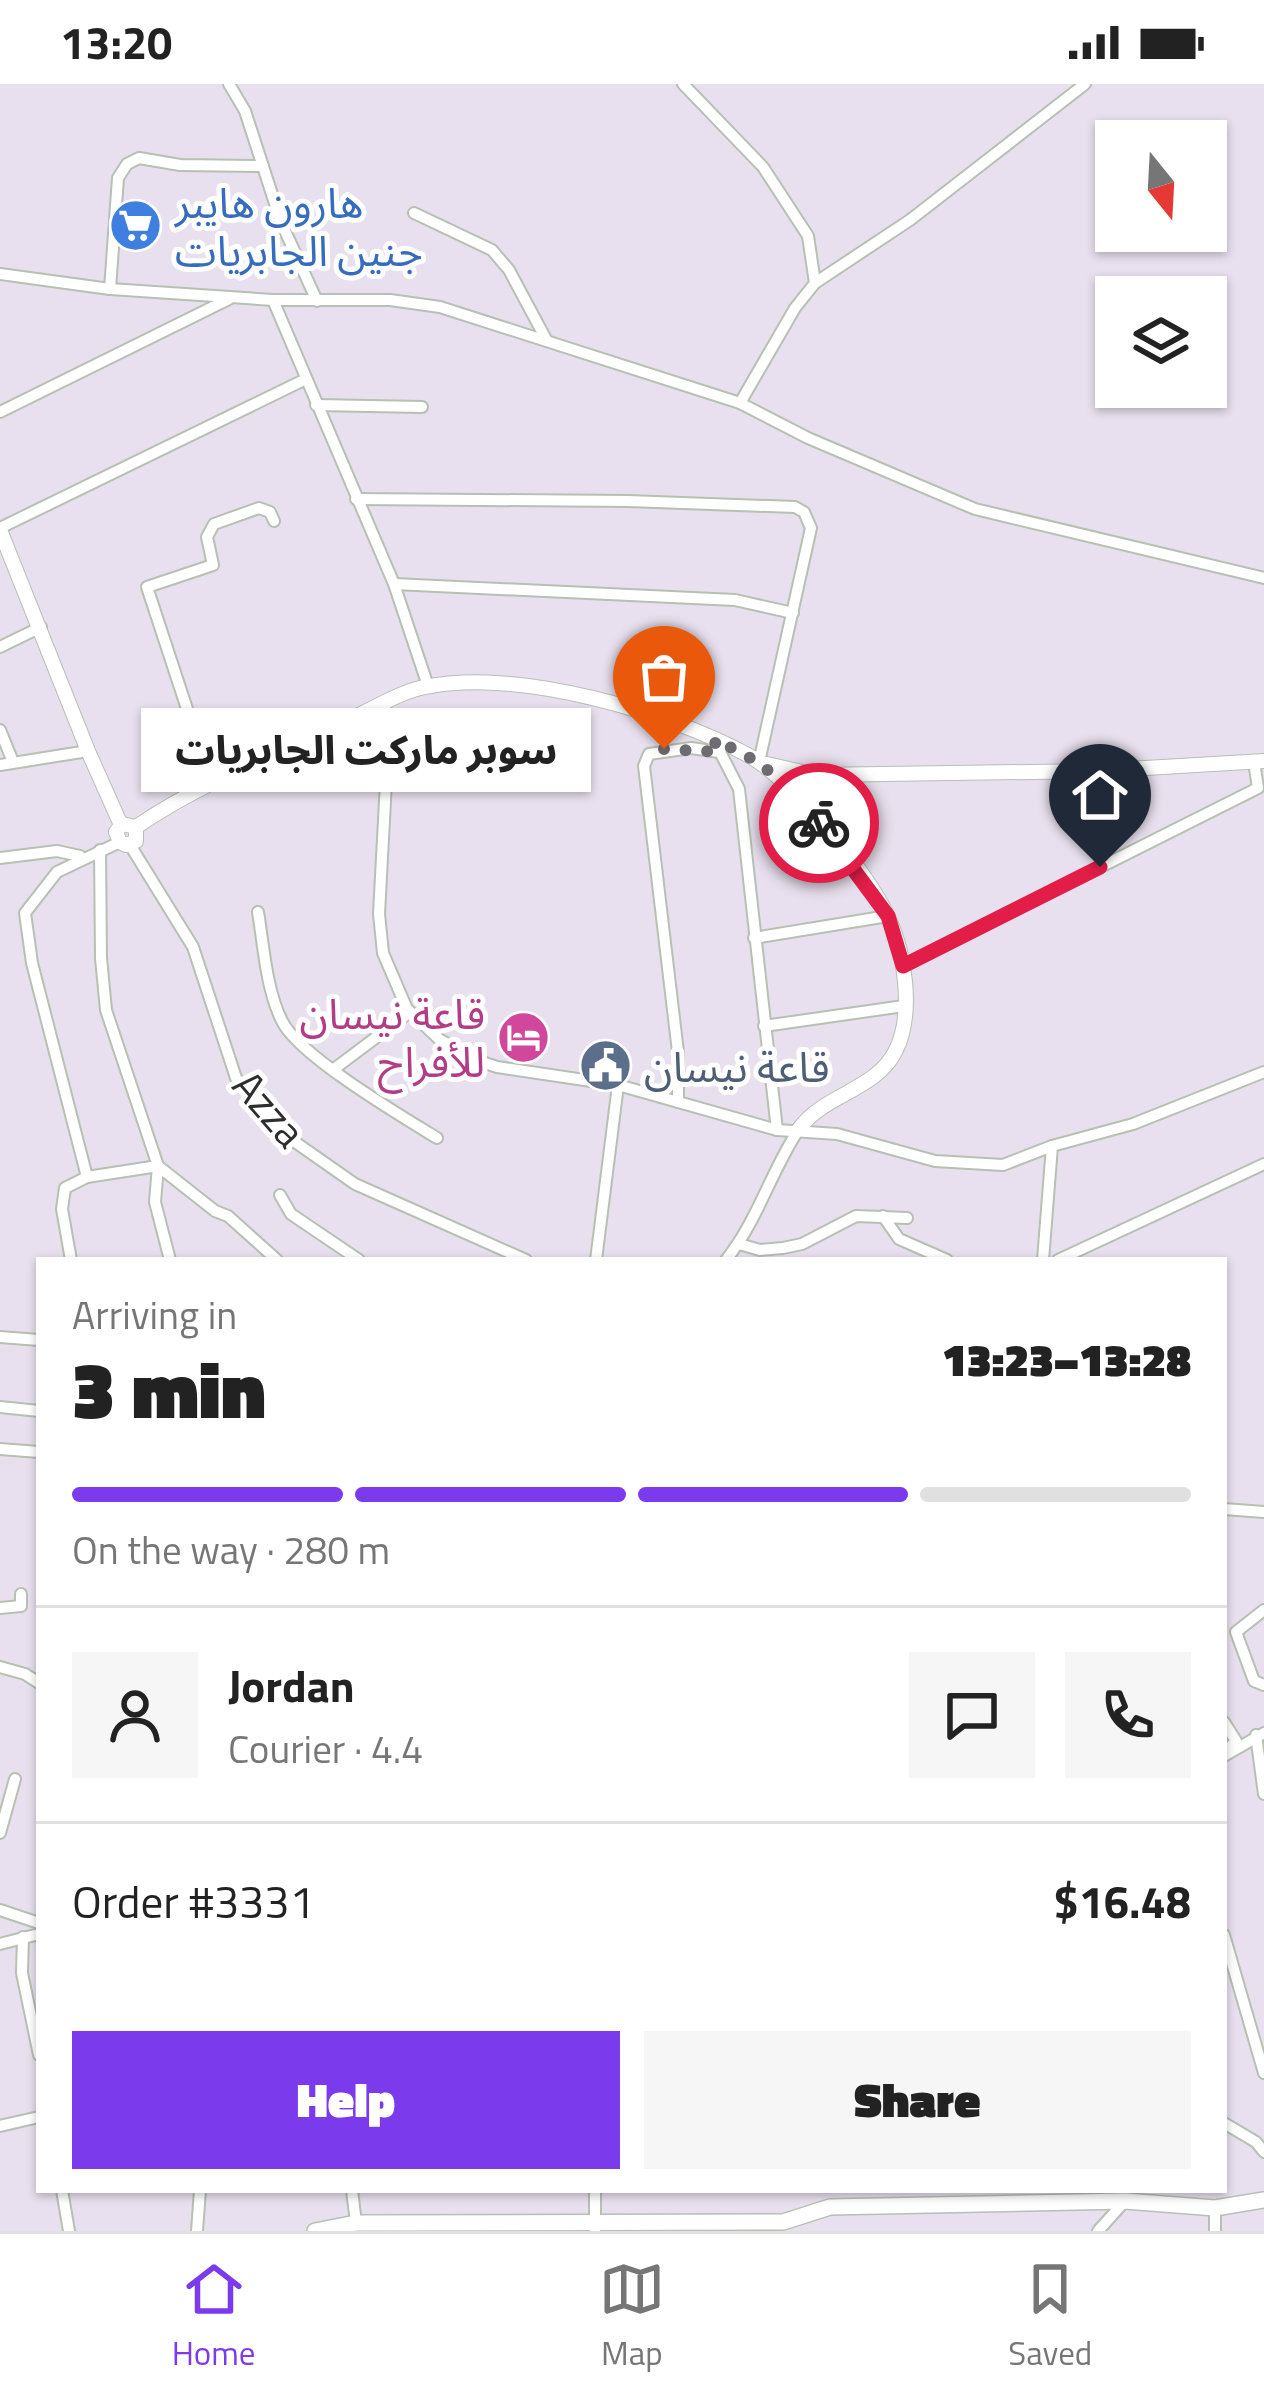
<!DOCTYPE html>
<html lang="en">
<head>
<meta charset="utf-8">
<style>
	:root { --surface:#fff; --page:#f6f6f6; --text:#222; --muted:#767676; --line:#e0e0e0; --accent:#7c3aed }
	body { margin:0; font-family:"Titillium Web","Noto Sans Arabic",sans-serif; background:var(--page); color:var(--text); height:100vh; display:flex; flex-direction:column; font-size:45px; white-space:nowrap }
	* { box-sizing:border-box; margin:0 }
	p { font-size:39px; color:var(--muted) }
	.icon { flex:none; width:66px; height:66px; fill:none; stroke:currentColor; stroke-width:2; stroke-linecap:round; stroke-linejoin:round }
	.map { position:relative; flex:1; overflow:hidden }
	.drawer { position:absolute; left:36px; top:1173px; width:1191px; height:936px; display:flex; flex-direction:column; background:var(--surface); border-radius:0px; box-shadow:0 3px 9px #0004 }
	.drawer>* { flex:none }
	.needle { width:78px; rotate:162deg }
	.controls { position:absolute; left:1095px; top:36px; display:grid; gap:24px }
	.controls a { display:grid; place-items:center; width:132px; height:132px; border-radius:0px; background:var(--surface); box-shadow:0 3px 9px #0004; font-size:60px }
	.pin { position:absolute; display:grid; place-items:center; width:102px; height:102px; color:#fff; margin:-123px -51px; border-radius:50% 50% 50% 0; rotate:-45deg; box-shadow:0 0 12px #0007 }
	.pin .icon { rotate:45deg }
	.courier { position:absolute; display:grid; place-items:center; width:120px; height:120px; margin:-60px; border:9px solid #e11d48; border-radius:50%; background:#fff; color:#222; box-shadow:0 3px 15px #0007 }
	.bubble { position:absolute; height:84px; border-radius:0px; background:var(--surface); box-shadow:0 3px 9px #0004; font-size:39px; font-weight:800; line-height:84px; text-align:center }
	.headline em { font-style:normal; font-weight:800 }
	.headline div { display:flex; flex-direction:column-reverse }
	.headline { display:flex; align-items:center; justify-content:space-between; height:204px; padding:0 36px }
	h1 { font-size:78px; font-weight:800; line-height:90px }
	.bar { display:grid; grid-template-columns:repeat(4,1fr); gap:18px 12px; align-content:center; height:144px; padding:0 36px }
	.bar i { height:15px; border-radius:9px; background:var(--line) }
	.bar .current { background:var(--accent) }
	.bar p { grid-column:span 4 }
	.line { display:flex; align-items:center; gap:30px; padding:0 36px; border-top:3px solid var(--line) }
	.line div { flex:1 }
	.round { display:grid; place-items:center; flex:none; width:126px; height:126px; border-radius:0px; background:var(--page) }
	.primary-button { display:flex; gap:24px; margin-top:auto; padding:24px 36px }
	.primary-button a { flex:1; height:138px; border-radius:0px; background:var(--accent); color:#fff; font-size:48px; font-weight:800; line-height:138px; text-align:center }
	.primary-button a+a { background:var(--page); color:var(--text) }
	.status { display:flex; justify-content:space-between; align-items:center; height:84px; padding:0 60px; background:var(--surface); direction:ltr }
	.status svg { height:33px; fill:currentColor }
	.tabs { display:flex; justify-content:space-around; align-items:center; height:168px; border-top:3px solid var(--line); background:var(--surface); font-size:33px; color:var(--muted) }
	.tabs a { display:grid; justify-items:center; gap:6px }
	.tabs .current { color:var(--accent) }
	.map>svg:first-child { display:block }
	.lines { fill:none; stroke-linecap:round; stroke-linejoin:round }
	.minor-casing { stroke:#b6c0b3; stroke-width:14 }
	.tertiary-casing { stroke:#b6c0b3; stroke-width:16 }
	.secondary-casing { stroke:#b6c0b3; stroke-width:18 }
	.minor { stroke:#fff; stroke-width:10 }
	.tertiary { stroke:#fff; stroke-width:14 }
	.secondary { stroke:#fff; stroke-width:15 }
	.done { stroke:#6e6c71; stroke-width:12; stroke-dasharray:0 21.6 }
	.route { stroke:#e11d48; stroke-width:15 }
	.labels { text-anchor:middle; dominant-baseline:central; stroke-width:10; stroke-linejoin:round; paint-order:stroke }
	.shop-label { font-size:42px; fill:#366cbe; stroke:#fff; text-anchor:start }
	.hotel-label { font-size:42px; fill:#b23c85; stroke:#fff; text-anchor:end }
	.service-label { font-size:42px; fill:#4e5e75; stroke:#fff; text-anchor:start }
	.street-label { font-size:42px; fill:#2d2d2d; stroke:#fff }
</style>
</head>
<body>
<div class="status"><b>13:20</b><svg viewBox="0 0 49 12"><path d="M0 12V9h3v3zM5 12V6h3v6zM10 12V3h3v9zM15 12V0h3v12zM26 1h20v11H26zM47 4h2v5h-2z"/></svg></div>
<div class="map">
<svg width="1264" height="2147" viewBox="0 0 1264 2147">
	<rect width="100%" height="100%" fill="#e8e0ee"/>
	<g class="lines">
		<defs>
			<g id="minor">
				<polyline points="229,0 245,27 281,138 317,217"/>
				<polyline points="683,0 763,83 808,152 815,199"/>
				<polyline points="414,129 492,166 509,186 547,257"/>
				<polyline points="0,190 110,205 273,216 390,216 440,223 740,319 808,354 975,425 1264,494"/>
				<polyline points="110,205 118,94 127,80 139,74 180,81 263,82"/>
				<polyline points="273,216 394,500 428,602"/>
				<polyline points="740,319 795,224 815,199 910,136 1085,0"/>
				<polyline points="316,321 422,323"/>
				<polyline points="0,328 229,215"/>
				<polyline points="356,415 628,417 795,423 804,428 811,444 759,678"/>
				<polyline points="0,444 306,295"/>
				<polyline points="394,500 735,516 793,529"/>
				<polyline points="0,563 41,543"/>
				<polyline points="386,619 381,647 386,698 379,830 383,869 407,925 439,955 473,975 497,983 618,1001 777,1046 837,1050 935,1077 1003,1081 1052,1062 1133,1040 1264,988"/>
				<polyline points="0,646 13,678"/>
				<polyline points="718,664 739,705 777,1046"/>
				<polyline points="0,681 88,667"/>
				<polyline points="212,701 147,503 213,481 207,453 214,440 259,424 270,428 274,437"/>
				<polyline points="130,761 193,863 236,994 285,1051 355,1100 526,1176"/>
				<polyline points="100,766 101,874 106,926 158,1082 215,1127 228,1132 277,1176"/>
				<polyline points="0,774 57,767 80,772"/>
				<path d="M258,828C264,864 266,905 282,937C298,971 401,1032 437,1054"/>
				<polyline points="754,854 888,832"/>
				<polyline points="903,882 1258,704 1254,678"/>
				<polyline points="764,942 904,922"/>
				<polyline points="334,985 410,928"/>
				<polyline points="678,1018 678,968 644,682 649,670 691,664 719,668"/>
				<polyline points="158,1082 155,1118 170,1176"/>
				<polyline points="87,1093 32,879 25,829 57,788 120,758"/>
				<polyline points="280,1111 291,1130 359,1176"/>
				<polyline points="883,1132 899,1155 947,1176"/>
				<polyline points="739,1160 760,1166 783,1164 802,1160 856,1132 907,1134"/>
				<polyline points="71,1176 62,1125 65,1104 87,1093 158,1082"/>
				<polyline points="596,1176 618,1001"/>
				<path d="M726,1176C758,1136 771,1087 799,1045"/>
				<polyline points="1043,1176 1052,1062"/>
				<polyline points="1058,1176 1264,1080"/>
				<polyline points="0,1253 39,1256"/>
				<polyline points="0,1323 39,1327"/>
				<polyline points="0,1365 39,1368"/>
				<polyline points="1224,1425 1264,1428"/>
				<polyline points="0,1524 21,1522 21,1510"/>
				<polyline points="1264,1526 1236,1548 1254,1597 1264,1601"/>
				<polyline points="0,1583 25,1590 39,1599"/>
				<polyline points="1224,1638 1236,1657 1230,1663"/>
				<polyline points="1256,1651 1264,1710"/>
				<polyline points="1224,1672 1264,1649"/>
				<polyline points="0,1749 15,1695"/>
				<polyline points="0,1826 39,1839"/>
				<polyline points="1224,1851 1264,1989"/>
				<polyline points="23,1853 22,1889 39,1971"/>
				<polyline points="0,1860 39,1850"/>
				<polyline points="1224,2039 1256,2058 1264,2068"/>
				<polyline points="0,2042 39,2033"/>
				<polyline points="62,2106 69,2147"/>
				<polyline points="352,2106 356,2139"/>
				<polyline points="595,2106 595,2147"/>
				<polyline points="197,2147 200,2106"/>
				<polyline points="1098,2147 1125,2117"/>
				<polyline points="1215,2147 1215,2124"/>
			</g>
			<g id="tertiary">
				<polyline points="0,446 88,667 121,741"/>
				<polyline points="767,680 815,691"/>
				<polyline points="791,706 815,691 1095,687 1264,677"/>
				<polyline points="815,734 815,714 828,691"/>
				<path d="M136,743V757L126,761L120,758L116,748L122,740L136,743C200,699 277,669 347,637C373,625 402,606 430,602C521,586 666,627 746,670C791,694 867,787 888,833C905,868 914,929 896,966C877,1006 824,1010 799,1045"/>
			</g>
			<polyline id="secondary" points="315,2147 356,2139 783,2138 830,2123 1125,2117 1215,2124 1264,2116"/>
		</defs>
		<!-- minor casing -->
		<use href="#minor" class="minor-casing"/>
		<!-- tertiary casing -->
		<use href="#tertiary" class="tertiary-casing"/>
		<!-- secondary casing -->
		<use href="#secondary" class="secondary-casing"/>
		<!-- minor -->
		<use href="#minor" class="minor"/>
		<!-- tertiary -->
		<use href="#tertiary" class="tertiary"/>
		<!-- secondary -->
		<use href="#secondary" class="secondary"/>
	</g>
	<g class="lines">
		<!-- done -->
		<path class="done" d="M664,665L719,668L714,656C759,674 790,701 819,739"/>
		<!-- route -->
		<polyline class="route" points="819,739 888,832 903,882 1100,783"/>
	</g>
	<!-- icons -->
	<defs>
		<symbol id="supermarket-disc" viewBox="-11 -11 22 22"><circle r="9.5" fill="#3f7fe0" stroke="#fff"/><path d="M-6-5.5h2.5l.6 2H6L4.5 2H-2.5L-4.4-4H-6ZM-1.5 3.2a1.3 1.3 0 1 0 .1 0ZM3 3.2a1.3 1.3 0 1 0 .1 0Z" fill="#fff"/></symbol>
		<symbol id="hotel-disc" viewBox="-11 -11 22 22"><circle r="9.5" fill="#d1479c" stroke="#fff"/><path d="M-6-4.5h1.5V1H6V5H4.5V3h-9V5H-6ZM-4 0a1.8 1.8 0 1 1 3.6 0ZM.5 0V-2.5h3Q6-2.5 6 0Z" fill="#fff"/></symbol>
		<symbol id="civic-disc" viewBox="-11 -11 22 22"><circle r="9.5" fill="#5c6f8a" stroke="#fff"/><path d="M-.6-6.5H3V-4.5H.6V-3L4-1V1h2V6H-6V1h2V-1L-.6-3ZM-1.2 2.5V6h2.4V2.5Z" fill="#fff"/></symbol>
	</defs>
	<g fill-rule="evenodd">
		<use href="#supermarket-disc" x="106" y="112" width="59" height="59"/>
		<use href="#hotel-disc" x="494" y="924" width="59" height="59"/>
		<use href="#civic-disc" x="576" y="952" width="59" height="59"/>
	</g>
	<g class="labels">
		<!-- shop labels -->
		<g class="shop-label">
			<text x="175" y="118">هارون هايبر<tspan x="175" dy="48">جنين الجابريات</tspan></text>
		</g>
		<!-- hotel labels -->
		<g class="hotel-label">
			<text x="485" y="929">قاعة نيسان<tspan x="485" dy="48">للأفراح</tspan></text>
		</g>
		<!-- service labels -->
		<g class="service-label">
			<text x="644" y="982">قاعة نيسان</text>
		</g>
		<!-- street labels -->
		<g class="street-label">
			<text transform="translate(270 1024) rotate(49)">Azza</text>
		</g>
	</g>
</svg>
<div class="controls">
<a><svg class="needle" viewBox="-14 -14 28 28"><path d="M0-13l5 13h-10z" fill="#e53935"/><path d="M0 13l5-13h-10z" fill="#767676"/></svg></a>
<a><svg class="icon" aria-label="layers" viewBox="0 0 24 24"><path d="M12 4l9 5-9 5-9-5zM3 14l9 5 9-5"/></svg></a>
</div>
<div class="pin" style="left:664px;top:665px;background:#ea580c"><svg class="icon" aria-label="bag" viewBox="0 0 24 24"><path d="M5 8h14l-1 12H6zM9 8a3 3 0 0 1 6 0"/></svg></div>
<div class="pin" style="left:1100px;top:783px;background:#1f2937"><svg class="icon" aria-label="home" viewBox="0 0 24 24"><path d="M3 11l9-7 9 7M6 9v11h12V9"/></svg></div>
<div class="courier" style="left:819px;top:739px"><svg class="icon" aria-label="bike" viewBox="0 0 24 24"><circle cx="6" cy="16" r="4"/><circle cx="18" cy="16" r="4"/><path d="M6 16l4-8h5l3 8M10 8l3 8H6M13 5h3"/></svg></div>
<div class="bubble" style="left:141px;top:624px;width:450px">سوبر ماركت الجابريات</div>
<section class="drawer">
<div class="headline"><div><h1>3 min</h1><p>Arriving in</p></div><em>13:23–13:28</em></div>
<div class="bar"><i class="current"></i><i class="current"></i><i class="current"></i><i></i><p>On the way · 280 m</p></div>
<div class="line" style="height:216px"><a class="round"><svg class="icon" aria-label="person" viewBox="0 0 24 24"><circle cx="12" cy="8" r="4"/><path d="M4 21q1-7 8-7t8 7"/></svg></a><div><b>Jordan</b><p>Courier · 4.4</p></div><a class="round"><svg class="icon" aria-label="chat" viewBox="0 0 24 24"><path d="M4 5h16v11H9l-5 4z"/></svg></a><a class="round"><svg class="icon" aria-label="phone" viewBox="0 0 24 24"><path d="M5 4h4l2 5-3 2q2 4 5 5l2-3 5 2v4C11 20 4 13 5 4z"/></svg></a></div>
<div class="line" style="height:156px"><div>Order #3331</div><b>$16.48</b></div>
<div class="primary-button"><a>Help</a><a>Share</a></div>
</section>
</div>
<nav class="tabs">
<a class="current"><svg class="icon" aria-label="home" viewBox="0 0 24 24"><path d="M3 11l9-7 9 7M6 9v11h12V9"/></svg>Home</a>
<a><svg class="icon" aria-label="map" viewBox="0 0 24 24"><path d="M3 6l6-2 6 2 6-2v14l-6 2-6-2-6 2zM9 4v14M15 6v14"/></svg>Map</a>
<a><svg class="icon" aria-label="saved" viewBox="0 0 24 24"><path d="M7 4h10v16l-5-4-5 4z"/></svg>Saved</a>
</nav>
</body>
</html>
